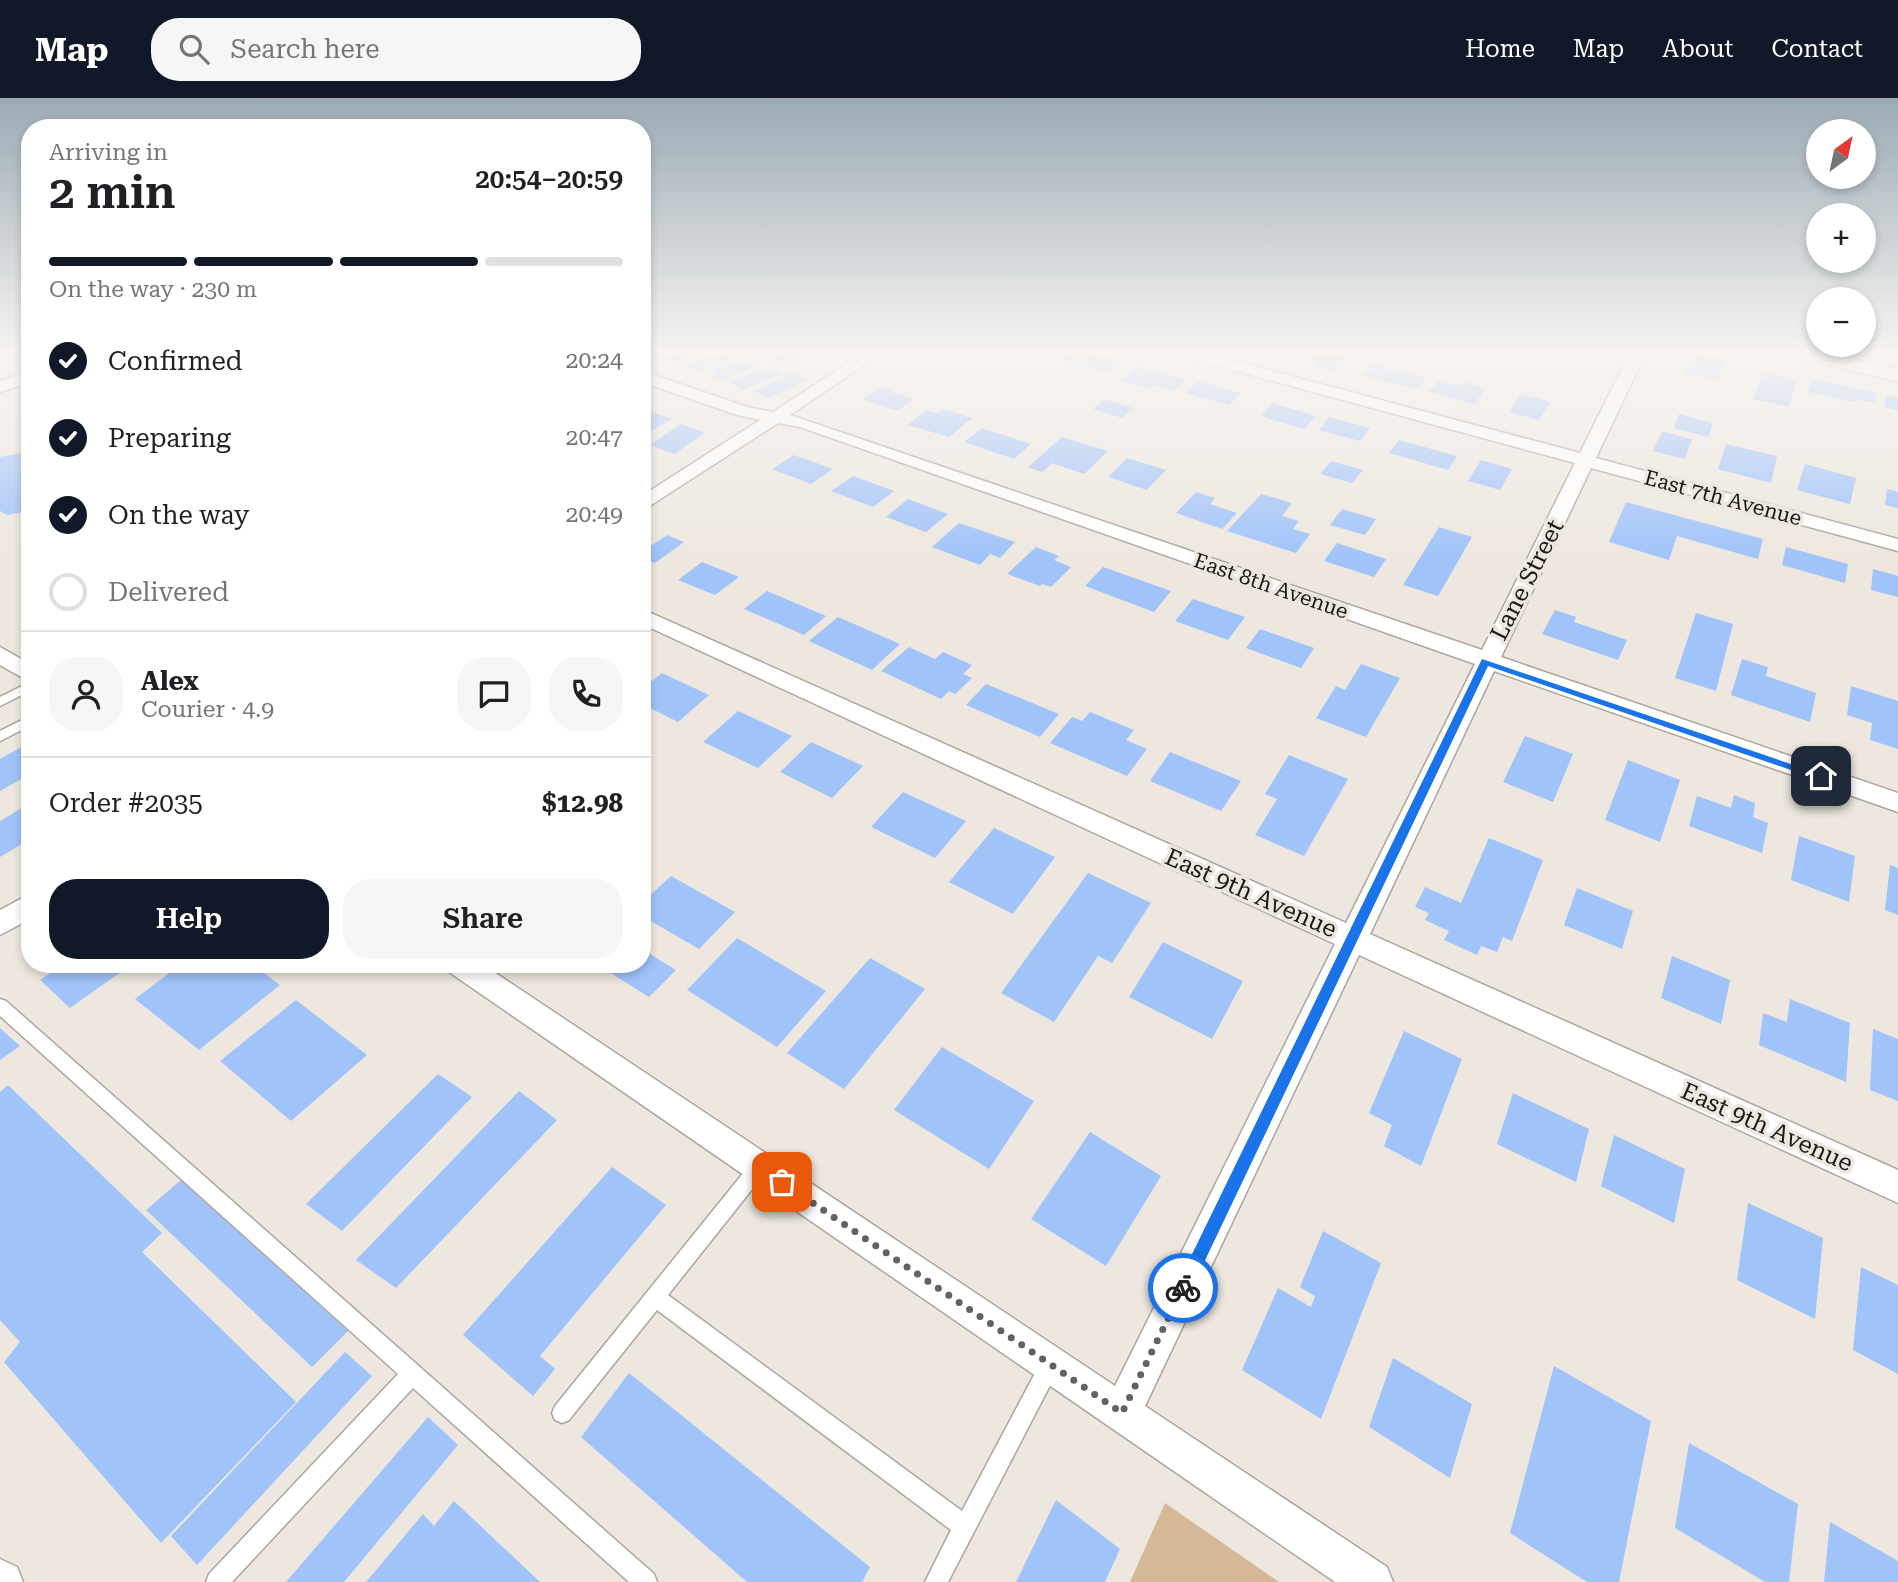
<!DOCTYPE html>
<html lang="en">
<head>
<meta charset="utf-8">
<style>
	:root { --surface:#fff; --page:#f6f6f6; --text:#202124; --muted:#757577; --line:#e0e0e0; --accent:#111827 }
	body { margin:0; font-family:"Roboto Serif",serif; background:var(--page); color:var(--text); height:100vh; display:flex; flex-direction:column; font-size:26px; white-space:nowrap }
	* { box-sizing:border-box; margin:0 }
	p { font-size:23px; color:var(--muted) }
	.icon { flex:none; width:38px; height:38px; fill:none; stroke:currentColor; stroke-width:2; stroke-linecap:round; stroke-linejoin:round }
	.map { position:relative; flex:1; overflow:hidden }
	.side { position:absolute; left:21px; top:21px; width:630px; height:854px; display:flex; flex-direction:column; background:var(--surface); border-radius:28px; box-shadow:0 4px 10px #0003 }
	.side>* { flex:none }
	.needle { width:46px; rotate:33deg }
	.buttons { position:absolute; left:1806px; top:21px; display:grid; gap:14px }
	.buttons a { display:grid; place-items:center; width:70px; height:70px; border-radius:50%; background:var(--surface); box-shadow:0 4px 10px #0003; font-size:35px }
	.pin { position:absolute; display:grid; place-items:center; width:60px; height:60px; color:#fff; margin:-30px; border-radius:14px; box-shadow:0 4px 10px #0006 }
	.courier { position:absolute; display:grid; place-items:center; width:70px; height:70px; margin:-35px; border:5px solid #1a73e8; border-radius:50%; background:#fff; color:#222; box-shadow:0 2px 9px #0007 }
	.headline em { font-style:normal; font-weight:600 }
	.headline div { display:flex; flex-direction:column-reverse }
	.headline { display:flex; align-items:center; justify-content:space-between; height:119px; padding:0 28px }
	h1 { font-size:46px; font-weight:600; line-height:52px }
	.bar { display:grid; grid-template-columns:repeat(4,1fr); gap:10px 7px; align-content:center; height:84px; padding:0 28px }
	.bar i { height:9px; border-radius:5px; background:var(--line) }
	.bar .active { background:var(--accent) }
	.bar p { grid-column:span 4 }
	.line { display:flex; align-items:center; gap:18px; padding:0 28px; border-top:2px solid var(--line) }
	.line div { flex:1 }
	.round { display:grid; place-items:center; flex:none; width:74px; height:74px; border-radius:28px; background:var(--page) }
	ol { padding:0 28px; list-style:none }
	li { display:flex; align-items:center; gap:21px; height:77px }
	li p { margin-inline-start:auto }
	li .icon { padding:7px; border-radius:50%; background:var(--accent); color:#fff; stroke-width:4 }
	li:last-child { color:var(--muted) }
	li i { width:38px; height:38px; border:4px solid var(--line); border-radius:50% }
	.cta { display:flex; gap:14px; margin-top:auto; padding:14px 28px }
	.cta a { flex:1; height:80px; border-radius:28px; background:var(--accent); color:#fff; font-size:28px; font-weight:600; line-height:80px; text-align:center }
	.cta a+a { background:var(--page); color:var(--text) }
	header { display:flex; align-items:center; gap:42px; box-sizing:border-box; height:98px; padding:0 35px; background:var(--accent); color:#fff }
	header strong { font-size:33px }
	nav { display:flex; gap:38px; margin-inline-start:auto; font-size:24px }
	.search { width:490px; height:63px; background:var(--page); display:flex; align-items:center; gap:18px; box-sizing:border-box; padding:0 24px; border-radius:28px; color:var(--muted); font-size:26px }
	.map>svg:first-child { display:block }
	.green { fill:#d5b996 }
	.building { fill:#a0c3fa }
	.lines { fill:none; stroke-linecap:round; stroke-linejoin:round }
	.service-casing { stroke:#aca69e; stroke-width:3 }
	.minor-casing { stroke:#aca69e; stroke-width:3 }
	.tertiary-casing { stroke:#aca69e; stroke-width:3 }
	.service { fill:#fff; fill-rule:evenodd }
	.minor { fill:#fff; fill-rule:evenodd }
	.tertiary { fill:#fff; fill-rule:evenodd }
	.route { fill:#1a73e8 }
	.done { stroke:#65615d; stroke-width:7; stroke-dasharray:0 12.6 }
	.labels { text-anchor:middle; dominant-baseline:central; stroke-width:7; stroke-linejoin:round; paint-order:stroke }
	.far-street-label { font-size:21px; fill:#1c1917; stroke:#ede7df }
	.street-label { font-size:24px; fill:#1c1917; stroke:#ede7df }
</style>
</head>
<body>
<header>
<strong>Map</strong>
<div class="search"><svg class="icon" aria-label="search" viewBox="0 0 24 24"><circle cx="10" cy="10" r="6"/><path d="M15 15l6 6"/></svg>Search here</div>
<nav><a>Home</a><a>Map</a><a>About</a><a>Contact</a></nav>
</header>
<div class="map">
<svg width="1898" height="1484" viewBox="0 0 1898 1484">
	<rect width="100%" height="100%" fill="#ede7df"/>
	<!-- green -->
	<polygon class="green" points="1165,1405 1279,1484 1130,1484"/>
	<!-- building -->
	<g class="building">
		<polygon points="680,254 711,254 675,267 663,260"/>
		<polygon points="723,254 739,259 696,274 686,267"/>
		<polygon points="780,254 808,254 796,265 768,265"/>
		<polygon points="1067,254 1090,254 1123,263 1108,275 1058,261"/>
		<polygon points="1304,254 1330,255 1353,254 1335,274 1314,269 1318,264 1299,259"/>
		<polygon points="1694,254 1724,261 1717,282 1685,275"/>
		<polygon points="738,263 742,266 749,263 757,268 717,283 709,278 717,275 712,272"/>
		<polygon points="1373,267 1427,280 1418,292 1364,278"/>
		<polygon points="1137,268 1186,281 1174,293 1154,287 1150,291 1120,283"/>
		<polygon points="771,269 783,276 742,292 729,284"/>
		<polygon points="1763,274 1797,282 1789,309 1753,301"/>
		<polygon points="793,275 807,282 768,300 754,293"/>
		<polygon points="1812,280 1877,295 1875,305 1855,301 1854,304 1808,294"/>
		<polygon points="1198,283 1241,295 1229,307 1186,295"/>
		<polygon points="1438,283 1461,289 1464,284 1485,290 1475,306 1429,294"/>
		<polygon points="882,288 895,292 892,294 914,301 897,313 862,301"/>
		<polygon points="1521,296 1550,304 1539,322 1509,314"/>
		<polygon points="1886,297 1898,300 1898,312 1884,309"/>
		<polygon points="1105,301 1133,310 1122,320 1093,311"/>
		<polygon points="1272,305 1316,318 1304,331 1260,318"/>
		<polygon points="642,311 643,311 672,321 651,333 642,330"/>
		<polygon points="943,311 972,320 949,339 908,327 926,312 938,315"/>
		<polygon points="1679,316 1713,325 1708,339 1674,330"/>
		<polygon points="1329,319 1370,330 1360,343 1319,332"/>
		<polygon points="681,326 705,335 674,356 650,347"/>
		<polygon points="982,330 1031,346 1014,361 964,344"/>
		<polygon points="1662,333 1692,341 1685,361 1653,353"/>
		<polygon points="1062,339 1108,353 1084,376 1052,365 1042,374 1028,369"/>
		<polygon points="1399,342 1457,358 1448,372 1389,355"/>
		<polygon points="1726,346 1777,358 1771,385 1718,371"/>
		<polygon points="30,353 30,413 7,417 0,413 0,359"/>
		<polygon points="794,357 833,371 811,386 772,371"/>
		<polygon points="1127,360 1166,372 1147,392 1108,379"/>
		<polygon points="1481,362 1512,371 1500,392 1468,383"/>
		<polygon points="1331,363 1363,372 1352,385 1320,376"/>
		<polygon points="1805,366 1856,380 1850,406 1797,392"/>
		<polygon points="853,378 894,393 873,409 831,393"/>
		<polygon points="1887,391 1898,394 1898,410 1885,407"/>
		<polygon points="1196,394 1215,400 1210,406 1237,415 1222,431 1176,415"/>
		<polygon points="1261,396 1292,405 1282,418 1299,423 1293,431 1310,436 1296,455 1227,433"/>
		<polygon points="908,401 948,416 926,434 886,419"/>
		<polygon points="1626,404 1763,441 1758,461 1677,438 1669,462 1609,444"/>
		<polygon points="1342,411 1376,421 1365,437 1330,427"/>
		<polygon points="959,425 1015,444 1000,460 990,456 980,467 932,449"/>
		<polygon points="1439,429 1472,439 1438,498 1403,487"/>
		<polygon points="667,437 684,444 655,465 642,460 642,454"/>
		<polygon points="1337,445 1386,461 1374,479 1324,463"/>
		<polygon points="1036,449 1059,458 1054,462 1071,469 1051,489 1042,486 1040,488 1007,476"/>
		<polygon points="1786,449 1848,466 1845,485 1782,467"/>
		<polygon points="702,464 739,479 715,497 678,482"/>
		<polygon points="1103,469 1171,493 1154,514 1085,488"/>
		<polygon points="1873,471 1898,478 1898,499 1871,492"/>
		<polygon points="767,493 826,518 804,537 744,511"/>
		<polygon points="1193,501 1245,519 1228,542 1175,523"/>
		<polygon points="1555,512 1576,519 1574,524 1627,542 1618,562 1542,536"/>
		<polygon points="1696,515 1733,526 1716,593 1675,580"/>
		<polygon points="838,519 900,546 872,572 809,543"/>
		<polygon points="1260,531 1314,550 1301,570 1246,550"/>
		<polygon points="909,549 935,561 943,554 972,567 963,576 972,580 955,596 949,593 941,601 881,573"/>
		<polygon points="1742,561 1768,569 1766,578 1816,595 1810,624 1731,597"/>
		<polygon points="1361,566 1400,580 1366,639 1316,620 1336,588 1345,592"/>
		<polygon points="662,575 709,597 678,624 642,606 642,591"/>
		<polygon points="986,586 1059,616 1040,639 966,607"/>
		<polygon points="1851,588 1898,603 1898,651 1870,642 1872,625 1847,617"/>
		<polygon points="738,613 792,638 758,670 703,644"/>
		<polygon points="1090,614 1134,632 1126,642 1147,651 1127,678 1050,645 1072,619 1082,623"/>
		<polygon points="1525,638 1573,656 1553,704 1503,684"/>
		<polygon points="30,644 30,676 0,693 0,661"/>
		<polygon points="811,644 863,668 832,700 780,674"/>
		<polygon points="1170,654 1241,683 1221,713 1150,683"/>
		<polygon points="1289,657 1348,681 1304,758 1255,737 1277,701 1265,696"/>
		<polygon points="1628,662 1680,682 1660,744 1605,722"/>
		<polygon points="903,694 966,723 935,760 871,729"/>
		<polygon points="1734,697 1755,705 1753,719 1768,725 1762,755 1689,728 1697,698 1731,710"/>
		<polygon points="30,705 30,741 0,759 0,723"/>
		<polygon points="994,730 1055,759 1013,816 949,784"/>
		<polygon points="1799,738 1855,758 1849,804 1791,782"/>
		<polygon points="1489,740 1543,762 1512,843 1503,839 1497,854 1481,848 1477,857 1444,842 1449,833 1425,822 1429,815 1415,809 1425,789 1461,805"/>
		<polygon points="1890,767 1898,770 1898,817 1885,812"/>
		<polygon points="1088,775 1151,805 1112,865 1098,858 1054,924 1001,895"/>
		<polygon points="671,778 735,814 699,851 642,818 642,805"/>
		<polygon points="1577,790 1633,813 1622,851 1564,827"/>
		<polygon points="737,840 826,893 777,949 687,892"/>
		<polygon points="1163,844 1243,883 1212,941 1129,899"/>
		<polygon points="642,851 676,872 649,899 596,866 642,866"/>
		<polygon points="1672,858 1730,882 1721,926 1661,900"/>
		<polygon points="870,860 925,891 844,991 787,955"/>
		<polygon points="63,866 132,866 70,910 40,882"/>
		<polygon points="181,866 252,866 280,887 199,952 135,901"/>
		<polygon points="1790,901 1850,925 1846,984 1759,947 1763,915 1787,924"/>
		<polygon points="296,902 367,957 291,1023 220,963"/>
		<polygon points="0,930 20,948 0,962"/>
		<polygon points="1873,931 1898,941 1898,1003 1870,992"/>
		<polygon points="1404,933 1462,961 1421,1068 1384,1048 1392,1027 1369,1015"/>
		<polygon points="942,949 1034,1003 989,1071 894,1012"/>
		<polygon points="438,976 472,999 342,1133 306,1106"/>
		<polygon points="8,987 162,1135 142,1154 296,1304 161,1445 4,1264 20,1244 0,1222 0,994"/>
		<polygon points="519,993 557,1022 396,1190 356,1162"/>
		<polygon points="1513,995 1589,1031 1576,1084 1497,1046"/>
		<polygon points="1090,1034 1161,1078 1106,1168 1031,1121"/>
		<polygon points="1614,1037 1685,1071 1674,1125 1601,1088"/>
		<polygon points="612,1069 666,1107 540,1258 555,1271 533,1298 463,1237"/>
		<polygon points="181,1082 348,1233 312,1269 146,1112"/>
		<polygon points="1748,1105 1823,1140 1815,1221 1737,1182"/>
		<polygon points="1323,1133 1381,1165 1321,1321 1242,1272 1278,1190 1311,1209 1315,1198 1300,1189"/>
		<polygon points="1861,1169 1898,1187 1898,1276 1853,1252"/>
		<polygon points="345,1254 372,1278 197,1467 171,1438"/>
		<polygon points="1393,1260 1472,1306 1450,1380 1369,1329"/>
		<polygon points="1554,1268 1651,1323 1619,1484 1587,1484 1510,1435"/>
		<polygon points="629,1275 870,1469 862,1484 747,1484 581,1339"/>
		<polygon points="428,1319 458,1347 344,1484 286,1484"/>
		<polygon points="1689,1345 1798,1406 1789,1484 1765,1484 1675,1430"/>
		<polygon points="1056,1402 1120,1451 1105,1484 1016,1484"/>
		<polygon points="454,1403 540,1484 366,1484 423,1416 434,1428"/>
		<polygon points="1830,1424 1898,1463 1898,1484 1824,1484"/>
	</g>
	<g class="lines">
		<defs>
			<g id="service">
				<polygon points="30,584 30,593 0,608 0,599"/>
				<polygon points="30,618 30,628 0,643 0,633"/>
				<polygon points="0,901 6,903 654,1476 657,1484 629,1484 413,1290 232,1484 206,1484 209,1476 398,1276 0,918"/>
				<polygon points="759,1061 765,1063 768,1069 765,1075 668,1197 962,1413 1043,1260 1050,1257 1057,1260 1060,1267 1057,1274 948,1484 925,1484 951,1432 657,1212 569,1322 562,1325 555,1322 552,1315 555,1308 753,1063"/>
			</g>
			<g id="minor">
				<polygon points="865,254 883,254 790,317 1482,552 1575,365 1177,257 1175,254 1200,254 1580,355 1630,254 1646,254 1596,360 1898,441 1898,453 1591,370 1501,559 1898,695 1898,714 1494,573 1370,836 1898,1072 1898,1105 1359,857 1145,1308 1387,1469 1393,1484 1335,1484 449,874 445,866 482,866 1115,1288 1335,846 642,526 642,511 1346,825 1475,566 800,329 778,325 642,413 642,398 760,322 737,317 642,284 642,273 747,309 773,314"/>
				<polygon points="30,273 30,284 0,294 0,283"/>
				<polygon points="0,549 30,566 30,584 0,567"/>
				<polygon points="30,796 30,821 0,837 0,812"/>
				<polygon points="0,1461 17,1469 23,1484 0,1484"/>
			</g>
			<polygon id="tertiary" points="1785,254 1821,254 1898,271 1898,283 1788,258"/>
		</defs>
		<!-- service casing -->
		<use href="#service" class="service-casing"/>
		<!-- minor casing -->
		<use href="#minor" class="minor-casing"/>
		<!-- tertiary casing -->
		<use href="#tertiary" class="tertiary-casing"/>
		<!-- service -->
		<use href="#service" class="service"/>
		<!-- minor -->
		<use href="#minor" class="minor"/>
		<!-- tertiary -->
		<use href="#tertiary" class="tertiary"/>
	</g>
	<!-- sky -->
	<linearGradient id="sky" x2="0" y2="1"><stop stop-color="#9aaab4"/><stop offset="0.55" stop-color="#f7f4f1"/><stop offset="1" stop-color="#f7f4f1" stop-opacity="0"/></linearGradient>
	<rect width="1898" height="462" fill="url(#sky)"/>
	<!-- route -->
	<polygon class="route" points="1482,561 1826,678 1817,681 1488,568 1189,1196 1178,1196 1178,1185"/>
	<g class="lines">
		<!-- done -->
		<polyline class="done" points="782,1084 1122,1315 1183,1190"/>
	</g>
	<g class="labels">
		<!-- far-street labels -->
		<g class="far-street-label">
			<text transform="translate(1723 400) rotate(15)">East 7th Avenue</text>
			<text transform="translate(1271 488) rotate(19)">East 8th Avenue</text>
		</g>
		<!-- street labels -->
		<g class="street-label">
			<text transform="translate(1527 482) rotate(-63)">Lane Street</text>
			<text transform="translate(1251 795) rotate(24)">East 9th Avenue</text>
			<text transform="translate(1767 1029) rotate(24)">East 9th Avenue</text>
		</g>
	</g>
</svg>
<div class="buttons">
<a><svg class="needle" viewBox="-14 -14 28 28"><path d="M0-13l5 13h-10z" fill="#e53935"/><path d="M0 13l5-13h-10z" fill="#757577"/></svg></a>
<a>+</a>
<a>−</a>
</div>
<div class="pin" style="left:782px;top:1084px;background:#ea580c"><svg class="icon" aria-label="bag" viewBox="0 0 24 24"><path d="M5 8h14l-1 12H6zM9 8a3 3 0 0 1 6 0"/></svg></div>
<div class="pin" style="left:1821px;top:678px;background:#1f2937"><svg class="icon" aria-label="home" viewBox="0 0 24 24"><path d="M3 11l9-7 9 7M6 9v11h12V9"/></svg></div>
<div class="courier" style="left:1183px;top:1190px"><svg class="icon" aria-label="bike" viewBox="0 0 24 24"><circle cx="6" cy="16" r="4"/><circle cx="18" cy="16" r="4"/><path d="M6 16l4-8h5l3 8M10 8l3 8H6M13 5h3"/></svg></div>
<section class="side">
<div class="headline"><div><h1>2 min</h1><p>Arriving in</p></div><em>20:54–20:59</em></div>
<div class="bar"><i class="active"></i><i class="active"></i><i class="active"></i><i></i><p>On the way · 230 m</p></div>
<ol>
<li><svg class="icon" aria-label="check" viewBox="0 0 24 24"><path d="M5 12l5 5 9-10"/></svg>Confirmed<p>20:24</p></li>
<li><svg class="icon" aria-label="check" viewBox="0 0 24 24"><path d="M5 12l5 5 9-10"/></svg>Preparing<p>20:47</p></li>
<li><svg class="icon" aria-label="check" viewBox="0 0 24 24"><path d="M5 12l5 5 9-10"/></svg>On the way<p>20:49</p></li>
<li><i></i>Delivered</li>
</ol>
<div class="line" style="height:126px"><a class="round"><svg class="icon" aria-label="person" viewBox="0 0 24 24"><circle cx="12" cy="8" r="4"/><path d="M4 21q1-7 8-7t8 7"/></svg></a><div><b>Alex</b><p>Courier · 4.9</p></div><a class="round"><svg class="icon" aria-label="chat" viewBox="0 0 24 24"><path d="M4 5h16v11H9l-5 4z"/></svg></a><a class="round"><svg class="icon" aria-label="phone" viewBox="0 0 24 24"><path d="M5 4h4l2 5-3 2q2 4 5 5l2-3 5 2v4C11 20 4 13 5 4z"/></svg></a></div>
<div class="line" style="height:91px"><div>Order #2035</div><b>$12.98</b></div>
<div class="cta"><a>Help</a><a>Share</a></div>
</section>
</div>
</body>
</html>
